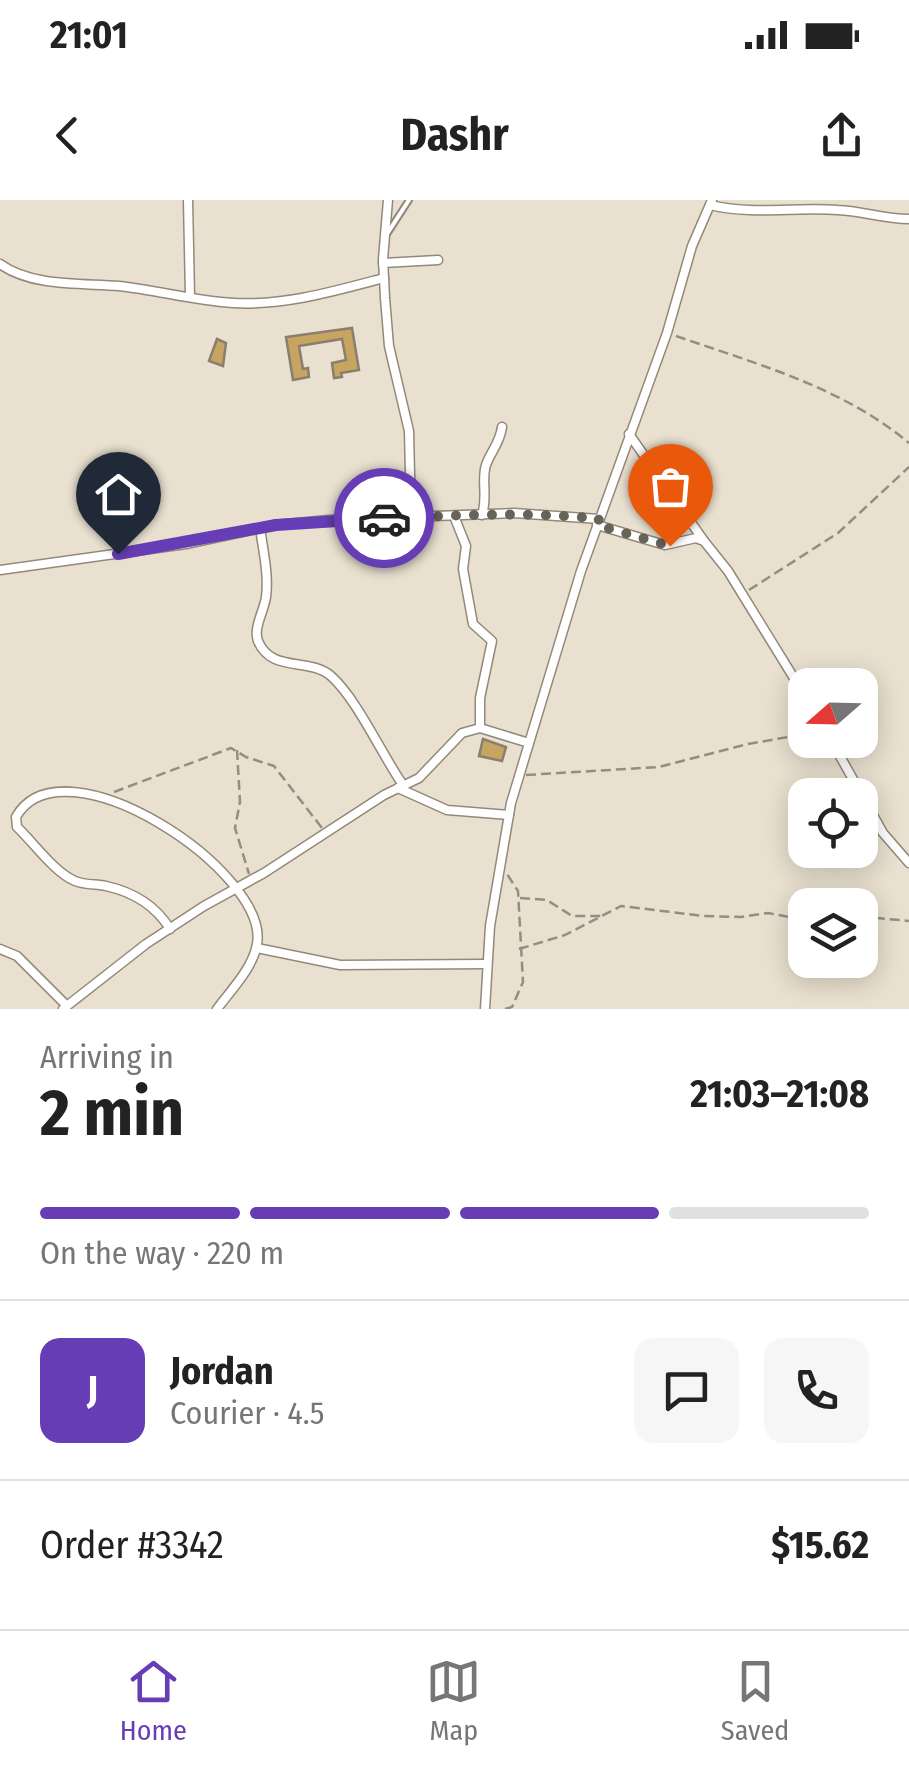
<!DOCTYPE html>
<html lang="en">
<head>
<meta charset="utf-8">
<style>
	:root { --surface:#fff; --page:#f6f6f6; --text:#222; --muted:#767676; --line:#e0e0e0; --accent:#673db5 }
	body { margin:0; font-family:"Fira Sans Condensed",sans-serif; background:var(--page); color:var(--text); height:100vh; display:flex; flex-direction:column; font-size:38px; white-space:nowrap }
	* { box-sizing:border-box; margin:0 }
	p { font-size:32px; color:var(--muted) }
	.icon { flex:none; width:55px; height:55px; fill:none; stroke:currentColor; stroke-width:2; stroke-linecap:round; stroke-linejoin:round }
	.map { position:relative; height:809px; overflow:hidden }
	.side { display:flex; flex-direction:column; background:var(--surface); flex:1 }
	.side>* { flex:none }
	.needle { width:65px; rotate:250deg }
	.controls { position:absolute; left:788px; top:468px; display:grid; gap:20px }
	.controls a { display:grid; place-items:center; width:90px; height:90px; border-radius:20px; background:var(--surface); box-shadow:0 5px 25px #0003; font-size:50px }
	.pin { position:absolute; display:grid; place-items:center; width:85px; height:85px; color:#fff; margin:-102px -42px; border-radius:50% 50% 50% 0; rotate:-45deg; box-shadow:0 0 10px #0007 }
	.pin .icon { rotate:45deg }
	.courier { position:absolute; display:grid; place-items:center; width:100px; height:100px; margin:-50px; border:8px solid #673db5; border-radius:50%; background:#fff; color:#222; box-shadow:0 2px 12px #0007 }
	.headline em { font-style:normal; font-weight:700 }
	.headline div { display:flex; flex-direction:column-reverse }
	.headline { display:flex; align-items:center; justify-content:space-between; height:170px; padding:0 40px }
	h1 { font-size:65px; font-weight:700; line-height:75px }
	.bar { display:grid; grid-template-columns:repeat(4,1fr); gap:15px 10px; align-content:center; height:120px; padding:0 40px }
	.bar i { height:12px; border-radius:8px; background:var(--line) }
	.bar .active { background:var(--accent) }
	.bar p { grid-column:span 4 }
	.line { display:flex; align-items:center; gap:25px; padding:0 40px; border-top:2px solid var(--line) }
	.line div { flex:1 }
	.round { display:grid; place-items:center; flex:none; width:105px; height:105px; border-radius:20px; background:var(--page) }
	.status { display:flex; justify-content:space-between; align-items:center; height:70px; padding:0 50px; background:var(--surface); direction:ltr }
	.status svg { height:28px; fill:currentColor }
	header { display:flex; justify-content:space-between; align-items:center; height:130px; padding:0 40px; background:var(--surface); font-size:45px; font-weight:700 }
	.menu { display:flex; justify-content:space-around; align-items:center; height:140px; border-top:2px solid var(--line); background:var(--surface); font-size:28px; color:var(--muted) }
	.menu a { display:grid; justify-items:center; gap:5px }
	.menu .active { color:var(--accent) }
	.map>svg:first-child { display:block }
	.building { fill:#c8a461; stroke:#887f6f; stroke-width:2.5 }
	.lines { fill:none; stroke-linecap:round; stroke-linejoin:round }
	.service-casing { stroke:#928979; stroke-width:8 }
	.minor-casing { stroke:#928979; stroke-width:11 }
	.path { stroke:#948d81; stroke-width:2.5; stroke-dasharray:10 5; stroke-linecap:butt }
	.service { stroke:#fff; stroke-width:4 }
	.minor { stroke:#fff; stroke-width:8 }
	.done { stroke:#686359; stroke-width:10; stroke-dasharray:0 18 }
	.route { stroke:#673db5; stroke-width:12 }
</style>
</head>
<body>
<div class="status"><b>21:01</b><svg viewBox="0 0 49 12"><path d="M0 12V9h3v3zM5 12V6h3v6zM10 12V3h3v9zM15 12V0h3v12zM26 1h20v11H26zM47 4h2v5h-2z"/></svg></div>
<header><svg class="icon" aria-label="back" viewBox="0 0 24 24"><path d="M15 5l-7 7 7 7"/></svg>Dashr<svg class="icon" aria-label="share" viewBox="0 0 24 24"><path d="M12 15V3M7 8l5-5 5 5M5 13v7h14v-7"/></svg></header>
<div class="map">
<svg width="909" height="809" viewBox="0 0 909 809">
	<rect width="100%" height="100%" fill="#e9e0cf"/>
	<!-- building -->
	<g class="building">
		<polygon points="352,128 359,170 341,173 342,177 334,178 332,163 346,160 342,139 299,146 303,169 308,168 309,177 293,180 286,137"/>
		<polygon points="217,139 226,143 223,166 209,161"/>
		<polygon points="483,539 506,547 502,561 479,556"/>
	</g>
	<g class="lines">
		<defs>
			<polyline id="service" points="387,34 409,0"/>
			<g id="minor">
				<polyline points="188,0 190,96"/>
				<polyline points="388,0 383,59 385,98 389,146 409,231 411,317"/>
				<path d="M710,5C752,15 794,7 838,10C862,11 884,19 909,19"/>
				<polyline points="383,63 438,60"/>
				<path d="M0,64C32,87 82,83 119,86C157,90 195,101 233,103C284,106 335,91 384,78"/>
				<polyline points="629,234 704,341"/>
				<path d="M482,315C488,297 481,280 486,265C491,251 500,243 502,227"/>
				<polyline points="454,316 466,346 463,369 473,424 492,441 480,498 480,528"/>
				<polyline points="597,325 665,345 696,338 704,341 728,371 805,496"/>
				<path d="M260,328C263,350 269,375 266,397C264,411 253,428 258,441C271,473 309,457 331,476C357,499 382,555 403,585"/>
				<polyline points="0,370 186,344 275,325 328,320 514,313 599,319"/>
				<polyline points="831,540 883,633 909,663"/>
				<polyline points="398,588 447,610 509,615"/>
				<path d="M170,729C156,706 133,692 106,686C96,684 85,685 75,681C54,672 34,643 17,627L16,617C62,535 270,672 257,744C253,768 231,790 217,809"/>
				<polyline points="257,748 340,765 486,764"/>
				<polyline points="0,749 17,756 67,806"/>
				<polyline points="63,809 146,744 204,706 264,673 384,595 419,578 462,533 480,528 529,543"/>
				<polyline points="485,809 490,726 511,603 581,371 667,133 692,46 712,0"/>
			</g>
		</defs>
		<!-- service casing -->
		<use href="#service" class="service-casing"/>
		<!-- minor casing -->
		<use href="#minor" class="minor-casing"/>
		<!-- path -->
		<g class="path">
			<path d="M676,136C757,164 842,187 909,243"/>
			<polyline points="749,390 838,333 909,267"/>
			<polyline points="237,550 240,602 235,628 249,674"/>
			<polyline points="526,575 659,567 748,544 805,534"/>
			<polyline points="114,592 231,548 246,557 274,566 322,628"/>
			<polyline points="520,698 547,700 572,716 602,716"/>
			<polyline points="860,721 878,718 909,721"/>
			<polyline points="519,749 565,735 621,706 704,716 741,717 768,713 805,720"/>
			<polyline points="505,809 512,807 523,782 518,691 507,674"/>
		</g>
		<!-- service -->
		<use href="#service" class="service"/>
		<!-- minor -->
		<use href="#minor" class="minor"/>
	</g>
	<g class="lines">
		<!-- done -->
		<path class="done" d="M384,318C456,316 527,311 599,319L597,325L670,346"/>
		<!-- route -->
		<polyline class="route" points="118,354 276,325 384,318"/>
	</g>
</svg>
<div class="controls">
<a><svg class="needle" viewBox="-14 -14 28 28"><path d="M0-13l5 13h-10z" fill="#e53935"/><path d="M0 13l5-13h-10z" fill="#767676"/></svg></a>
<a><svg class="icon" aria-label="locate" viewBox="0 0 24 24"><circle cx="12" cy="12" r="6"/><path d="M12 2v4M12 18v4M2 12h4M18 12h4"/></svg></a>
<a><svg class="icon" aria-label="layers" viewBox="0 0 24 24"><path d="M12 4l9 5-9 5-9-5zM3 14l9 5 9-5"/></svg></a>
</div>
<div class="pin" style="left:670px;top:346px;background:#ea580c"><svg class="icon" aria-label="bag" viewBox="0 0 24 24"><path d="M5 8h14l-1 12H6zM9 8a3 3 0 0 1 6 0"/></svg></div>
<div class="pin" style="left:118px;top:354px;background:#1f2937"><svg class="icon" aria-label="home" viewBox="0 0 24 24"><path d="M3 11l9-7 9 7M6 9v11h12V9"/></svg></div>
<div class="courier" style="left:384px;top:318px"><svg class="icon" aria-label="car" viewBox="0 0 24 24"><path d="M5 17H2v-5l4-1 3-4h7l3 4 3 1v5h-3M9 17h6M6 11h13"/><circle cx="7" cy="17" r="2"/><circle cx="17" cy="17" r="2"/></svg></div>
</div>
<section class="side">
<div class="headline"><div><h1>2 min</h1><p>Arriving in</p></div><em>21:03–21:08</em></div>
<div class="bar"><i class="active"></i><i class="active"></i><i class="active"></i><i></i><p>On the way · 220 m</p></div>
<div class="line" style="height:180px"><b class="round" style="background:var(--accent);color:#fff">J</b><div><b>Jordan</b><p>Courier · 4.5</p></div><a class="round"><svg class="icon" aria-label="chat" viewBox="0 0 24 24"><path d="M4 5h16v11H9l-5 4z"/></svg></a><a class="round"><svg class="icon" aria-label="phone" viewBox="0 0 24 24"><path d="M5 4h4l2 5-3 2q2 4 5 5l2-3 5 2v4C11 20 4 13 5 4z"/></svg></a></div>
<div class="line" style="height:130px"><div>Order #3342</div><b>$15.62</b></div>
</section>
<nav class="menu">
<a class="active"><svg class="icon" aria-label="home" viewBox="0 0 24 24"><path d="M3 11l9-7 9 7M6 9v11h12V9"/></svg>Home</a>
<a><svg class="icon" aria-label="map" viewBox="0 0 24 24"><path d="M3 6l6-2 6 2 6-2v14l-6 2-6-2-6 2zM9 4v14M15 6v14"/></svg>Map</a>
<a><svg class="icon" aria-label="saved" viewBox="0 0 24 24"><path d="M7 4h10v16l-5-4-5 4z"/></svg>Saved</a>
</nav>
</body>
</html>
